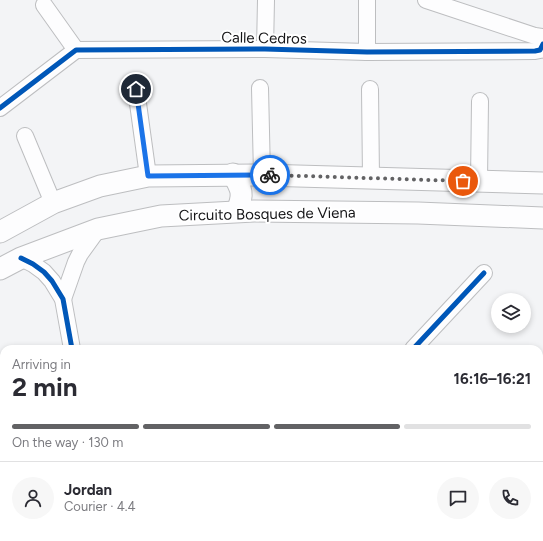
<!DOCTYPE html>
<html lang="en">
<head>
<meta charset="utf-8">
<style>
	:root { --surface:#fff; --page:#f7f7f7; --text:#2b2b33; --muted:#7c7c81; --line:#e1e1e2; --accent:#626264 }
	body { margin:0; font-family:Figtree,sans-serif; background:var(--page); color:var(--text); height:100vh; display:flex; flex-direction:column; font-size:15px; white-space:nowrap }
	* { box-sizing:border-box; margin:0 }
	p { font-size:13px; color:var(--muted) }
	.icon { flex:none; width:22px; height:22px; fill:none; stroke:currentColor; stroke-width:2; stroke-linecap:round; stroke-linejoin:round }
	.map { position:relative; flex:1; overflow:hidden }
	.details { position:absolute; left:0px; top:345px; width:543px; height:196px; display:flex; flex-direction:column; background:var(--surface); border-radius:12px 12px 0 0; box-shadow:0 2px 6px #0003 }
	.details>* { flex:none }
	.tools { position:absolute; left:491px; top:293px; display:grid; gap:8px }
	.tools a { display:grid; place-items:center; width:40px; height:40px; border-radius:50%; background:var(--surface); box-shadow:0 2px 6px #0003; font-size:20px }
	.pin { position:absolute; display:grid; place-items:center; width:34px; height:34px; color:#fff; margin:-17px; border:2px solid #fff; border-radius:50%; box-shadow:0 1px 4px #0007 }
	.courier { position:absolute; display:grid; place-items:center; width:40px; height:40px; margin:-20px; border:3px solid #1a73e8; border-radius:50%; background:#fff; color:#222; box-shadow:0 1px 5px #0007 }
	.headline em { font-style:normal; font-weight:700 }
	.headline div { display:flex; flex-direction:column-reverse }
	.headline { display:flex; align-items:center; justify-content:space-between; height:68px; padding:0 12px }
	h1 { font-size:26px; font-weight:700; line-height:30px }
	.bar { display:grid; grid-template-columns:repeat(4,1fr); gap:6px 4px; align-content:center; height:48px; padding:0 12px }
	.bar i { height:5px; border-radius:3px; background:var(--line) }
	.bar .selected { background:var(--accent) }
	.bar p { grid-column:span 4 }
	.line { display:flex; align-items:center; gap:10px; padding:0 12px; border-top:1px solid var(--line) }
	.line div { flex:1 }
	.round { display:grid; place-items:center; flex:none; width:42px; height:42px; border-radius:21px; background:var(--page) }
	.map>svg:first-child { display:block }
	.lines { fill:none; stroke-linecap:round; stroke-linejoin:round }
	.minor-casing { stroke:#bdbec0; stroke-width:18 }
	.major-casing { stroke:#bdbec0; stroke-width:23 }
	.minor { stroke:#fdfdfe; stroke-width:16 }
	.major { stroke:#fdfdfe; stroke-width:21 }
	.cycleway-casing { stroke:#fff; stroke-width:8 }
	.cycleway { stroke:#0057b8; stroke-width:5 }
	.done { stroke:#626264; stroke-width:4; stroke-dasharray:0 7.2 }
	.route { stroke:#1a73e8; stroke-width:5 }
	.labels { text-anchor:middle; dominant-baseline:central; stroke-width:4; stroke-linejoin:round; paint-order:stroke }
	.street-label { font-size:15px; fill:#141416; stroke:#fff }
</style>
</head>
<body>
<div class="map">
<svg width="543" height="541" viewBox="0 0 543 541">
	<rect width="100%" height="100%" fill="#f3f4f6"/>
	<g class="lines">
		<defs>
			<g id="minor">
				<polyline points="426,0 535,36 543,37"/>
				<polyline points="44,5 76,50"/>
				<polyline points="265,49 266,0"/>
				<polyline points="367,52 367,0"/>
				<polyline points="260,88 262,175"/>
				<polyline points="136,89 148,176"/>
				<polyline points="370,89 371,178"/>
				<polyline points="0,108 76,50 265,49 367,52 535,51 540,50 543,44"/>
				<polyline points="25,136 53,203"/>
				<polyline points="479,181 480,101"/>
				<polyline points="21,258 33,264 44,272 52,281 63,299 72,349"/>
				<polyline points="63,299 76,262 80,254 98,229"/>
				<polyline points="413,349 484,273"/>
				<polyline points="539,381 543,375"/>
				<polyline points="539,429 543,430"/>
				<polyline points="539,445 543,444"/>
				<polyline points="0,449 4,443"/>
				<polyline points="91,537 94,541"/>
				<polyline points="348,537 350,541"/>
				<polyline points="138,541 143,537"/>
				<polyline points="360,541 366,537"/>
			</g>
			<g id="major">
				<path d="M233,174C242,190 244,194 237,211"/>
				<polyline points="0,232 53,203 100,186 148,176 262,175 543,183"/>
				<polyline points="0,269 21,258 98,229 161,216 254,211 418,213 543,218"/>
			</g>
		</defs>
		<!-- minor casing -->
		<use href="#minor" class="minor-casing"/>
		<!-- major casing -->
		<use href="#major" class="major-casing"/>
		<!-- minor -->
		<use href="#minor" class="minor"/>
		<!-- major -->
		<use href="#major" class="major"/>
		<defs>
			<g id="cycleway">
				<polyline points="0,108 76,50 265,49 367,52 535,51 540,50 543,44"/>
				<polyline points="21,258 33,264 44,272 52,281 63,299 72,349"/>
				<polyline points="413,349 484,273"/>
			</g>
		</defs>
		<!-- cycleway casing -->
		<use href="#cycleway" class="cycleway-casing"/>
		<!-- cycleway -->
		<use href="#cycleway" class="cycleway"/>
	</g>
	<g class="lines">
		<!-- done -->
		<polyline class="done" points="270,175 463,181"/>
		<!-- route -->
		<polyline class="route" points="136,89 148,176 270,175"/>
	</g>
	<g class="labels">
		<!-- street labels -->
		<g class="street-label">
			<text transform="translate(264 38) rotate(1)">Calle Cedros</text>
			<text transform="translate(267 214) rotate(-1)">Circuito Bosques de Viena</text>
		</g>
	</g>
</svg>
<div class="tools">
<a><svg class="icon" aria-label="layers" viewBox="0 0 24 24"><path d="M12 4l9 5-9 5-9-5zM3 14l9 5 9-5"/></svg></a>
</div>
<div class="pin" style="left:463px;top:181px;background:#ea580c"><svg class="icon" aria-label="bag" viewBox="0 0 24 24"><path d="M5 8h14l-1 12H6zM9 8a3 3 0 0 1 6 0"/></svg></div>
<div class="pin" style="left:136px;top:89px;background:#1f2937"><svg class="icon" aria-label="home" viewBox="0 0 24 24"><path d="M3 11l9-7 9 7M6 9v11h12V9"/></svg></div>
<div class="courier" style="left:270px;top:175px"><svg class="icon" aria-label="bike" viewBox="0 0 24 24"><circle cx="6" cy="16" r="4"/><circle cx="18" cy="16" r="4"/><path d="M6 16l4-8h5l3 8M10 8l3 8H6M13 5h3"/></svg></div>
<section class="details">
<div class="headline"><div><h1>2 min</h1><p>Arriving in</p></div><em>16:16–16:21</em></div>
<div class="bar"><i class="selected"></i><i class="selected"></i><i class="selected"></i><i></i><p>On the way · 130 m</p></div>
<div class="line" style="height:72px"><a class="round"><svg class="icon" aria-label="person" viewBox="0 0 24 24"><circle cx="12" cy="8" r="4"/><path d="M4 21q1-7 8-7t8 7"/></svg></a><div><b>Jordan</b><p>Courier · 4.4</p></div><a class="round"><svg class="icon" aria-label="chat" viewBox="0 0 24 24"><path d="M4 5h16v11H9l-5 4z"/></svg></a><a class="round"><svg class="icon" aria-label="phone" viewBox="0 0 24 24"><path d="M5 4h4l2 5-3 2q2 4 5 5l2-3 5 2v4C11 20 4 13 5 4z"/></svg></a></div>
</section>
</div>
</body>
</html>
